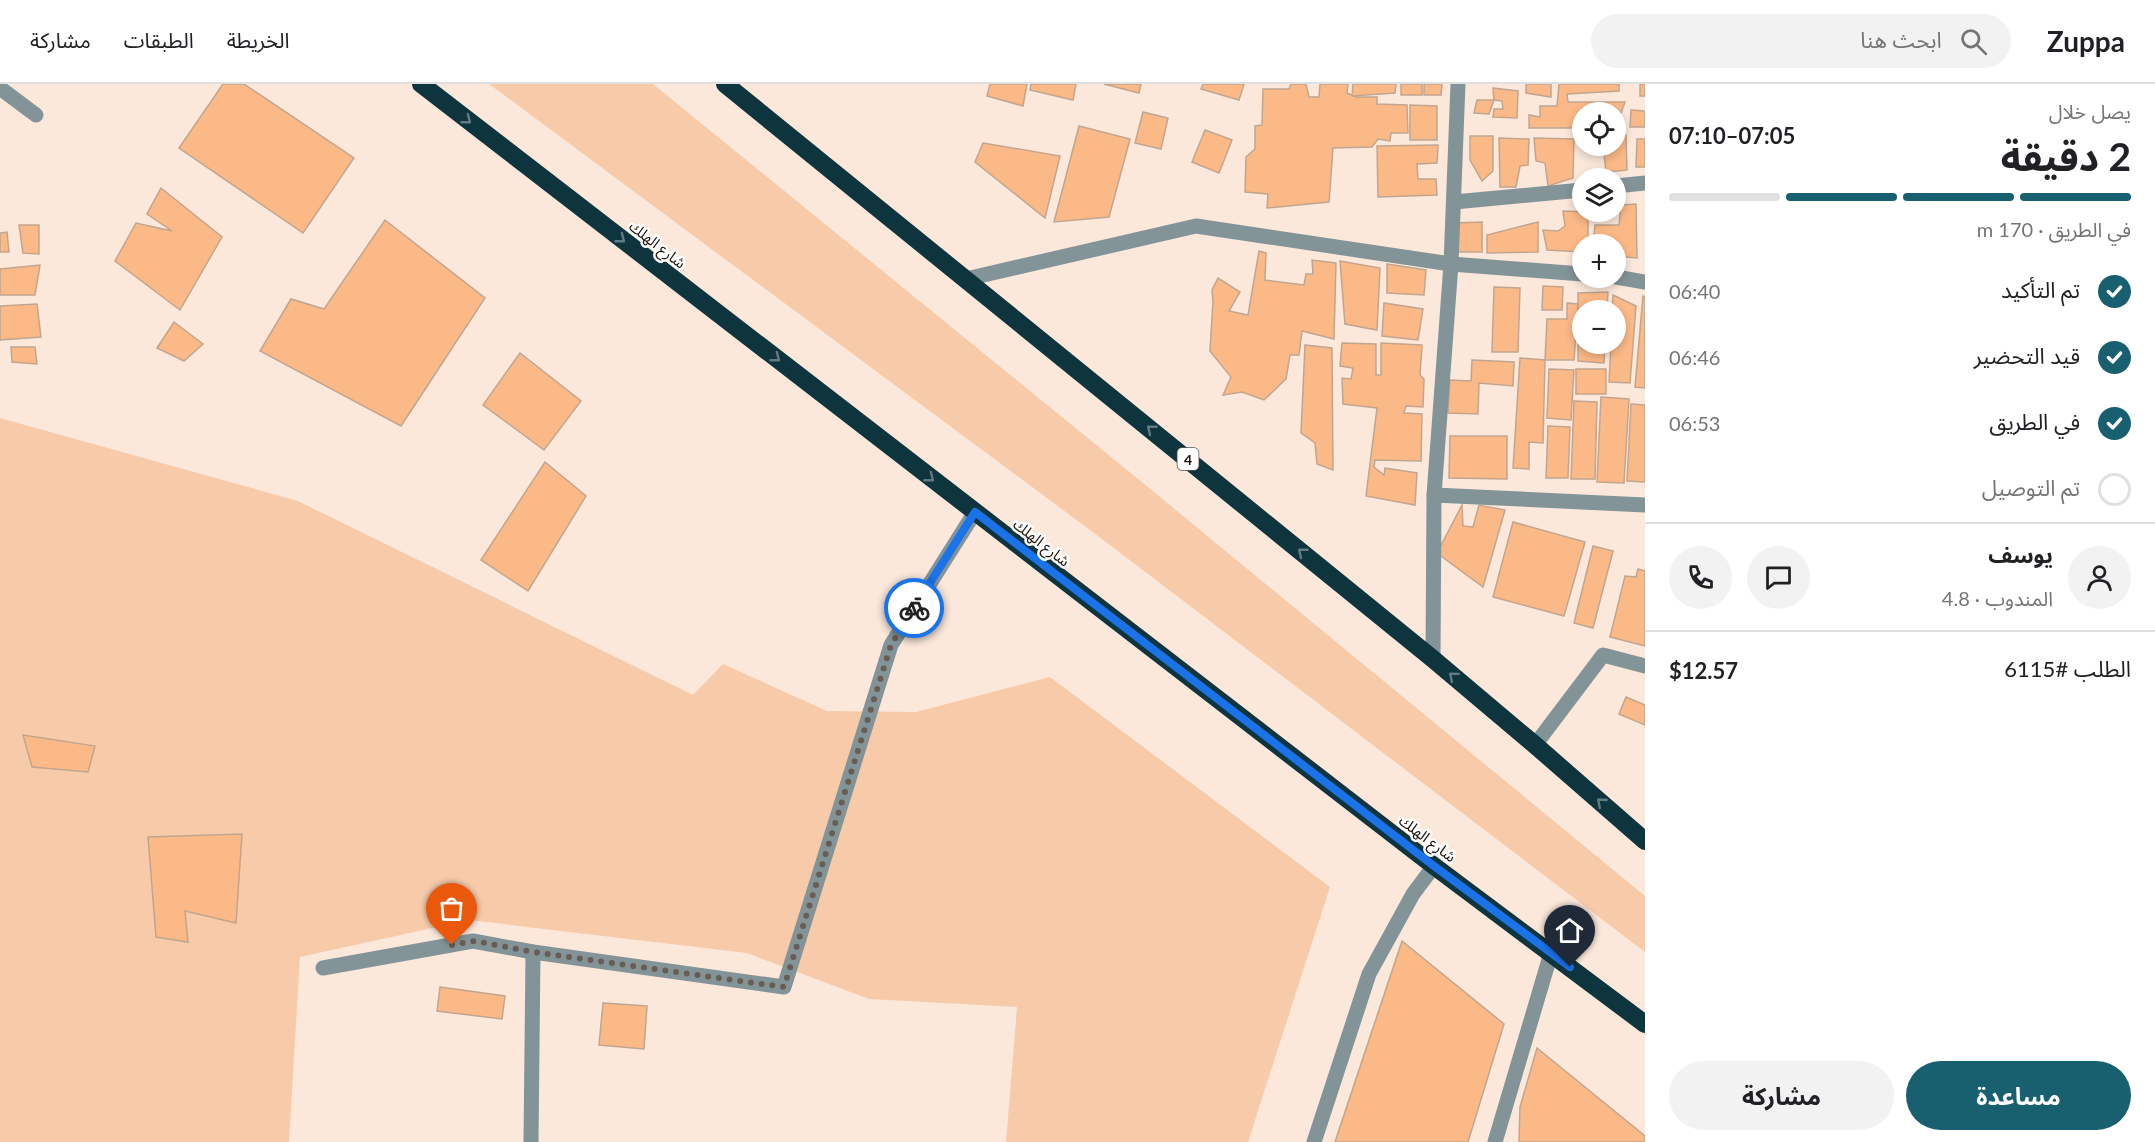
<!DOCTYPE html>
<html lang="ar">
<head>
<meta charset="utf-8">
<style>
	:root { --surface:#fff; --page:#f2f2f2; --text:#202124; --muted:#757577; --line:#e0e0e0; --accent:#185f70 }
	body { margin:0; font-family:Lato,"Noto Sans Arabic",sans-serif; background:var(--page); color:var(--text); direction:rtl; height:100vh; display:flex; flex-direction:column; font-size:22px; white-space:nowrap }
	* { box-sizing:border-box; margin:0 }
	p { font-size:20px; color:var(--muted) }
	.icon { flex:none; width:33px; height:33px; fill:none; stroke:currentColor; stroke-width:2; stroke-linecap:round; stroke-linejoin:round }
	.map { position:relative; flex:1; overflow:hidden; direction:ltr }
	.panel { display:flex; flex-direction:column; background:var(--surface); width:510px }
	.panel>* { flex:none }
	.controls { position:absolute; left:1572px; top:18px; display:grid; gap:12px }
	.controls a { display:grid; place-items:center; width:54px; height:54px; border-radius:50%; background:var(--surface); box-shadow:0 3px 9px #0003; font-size:30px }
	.pin { position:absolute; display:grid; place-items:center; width:51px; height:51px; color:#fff; margin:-62px -26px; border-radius:50% 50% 50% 0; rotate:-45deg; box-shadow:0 0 6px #0007 }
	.pin .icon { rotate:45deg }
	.courier { position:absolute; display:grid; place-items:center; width:60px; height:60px; margin:-30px; border:4px solid #1a73e8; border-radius:50%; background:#fff; color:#222; box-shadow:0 2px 8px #0007 }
	.headline em { font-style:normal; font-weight:700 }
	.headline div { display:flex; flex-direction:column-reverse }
	.headline { display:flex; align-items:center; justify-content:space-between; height:102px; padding:0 24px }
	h1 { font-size:39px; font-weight:700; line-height:45px }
	.bar { display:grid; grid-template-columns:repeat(4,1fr); gap:9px 6px; align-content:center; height:72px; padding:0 24px }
	.bar i { height:8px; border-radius:4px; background:var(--line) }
	.bar .current { background:var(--accent) }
	.bar p { grid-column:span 4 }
	.line { display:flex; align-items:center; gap:15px; padding:0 24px; border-top:2px solid var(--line) }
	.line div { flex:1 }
	.round { display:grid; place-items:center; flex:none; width:63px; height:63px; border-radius:32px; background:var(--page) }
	ol { padding:0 24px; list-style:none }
	li { display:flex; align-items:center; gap:18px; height:66px }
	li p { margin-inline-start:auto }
	li .icon { padding:6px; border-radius:50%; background:var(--accent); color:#fff; stroke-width:4 }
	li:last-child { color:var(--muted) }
	li i { width:33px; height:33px; border:3px solid var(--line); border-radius:50% }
	.primary-button { display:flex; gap:12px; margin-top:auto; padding:12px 24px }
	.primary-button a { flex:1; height:69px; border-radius:36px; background:var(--accent); color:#fff; font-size:24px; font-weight:700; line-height:69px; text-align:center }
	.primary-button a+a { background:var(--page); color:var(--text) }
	header { display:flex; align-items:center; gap:36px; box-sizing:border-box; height:84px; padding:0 30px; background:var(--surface); border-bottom:2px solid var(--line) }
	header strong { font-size:28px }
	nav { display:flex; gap:33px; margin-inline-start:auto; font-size:21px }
	.search { width:420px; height:54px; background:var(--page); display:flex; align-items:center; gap:15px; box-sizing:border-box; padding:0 21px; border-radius:33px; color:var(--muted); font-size:22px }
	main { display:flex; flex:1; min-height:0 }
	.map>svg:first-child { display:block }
	.green { fill:#f7cbaa }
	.building { fill:#fbb987; stroke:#c2a58f; stroke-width:1.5 }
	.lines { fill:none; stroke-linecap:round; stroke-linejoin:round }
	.minor { stroke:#839499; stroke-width:15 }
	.highway { stroke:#0e343e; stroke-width:18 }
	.oneway { stroke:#627b82 }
	.done { stroke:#695c52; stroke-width:6; stroke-dasharray:0 10.8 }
	.route { stroke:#1a73e8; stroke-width:8 }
	.labels { text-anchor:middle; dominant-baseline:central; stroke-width:5; stroke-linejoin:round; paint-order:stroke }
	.shield { fill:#fff; stroke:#5f5852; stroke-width:1.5 }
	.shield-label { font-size:14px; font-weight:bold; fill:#1a1008 }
	.street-label { font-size:15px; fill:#1a1008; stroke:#fff }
</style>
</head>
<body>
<header>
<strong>Zuppa</strong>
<div class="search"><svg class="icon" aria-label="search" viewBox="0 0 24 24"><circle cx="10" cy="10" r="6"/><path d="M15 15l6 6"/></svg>ابحث هنا</div>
<nav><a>الخريطة</a><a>الطبقات</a><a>مشاركة</a></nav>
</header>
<main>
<section class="panel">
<div class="headline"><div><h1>2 دقيقة</h1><p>يصل خلال</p></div><em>07:05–07:10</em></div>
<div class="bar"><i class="current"></i><i class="current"></i><i class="current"></i><i></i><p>في الطريق · 170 m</p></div>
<ol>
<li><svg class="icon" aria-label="check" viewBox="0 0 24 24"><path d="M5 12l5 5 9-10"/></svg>تم التأكيد<p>06:40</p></li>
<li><svg class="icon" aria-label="check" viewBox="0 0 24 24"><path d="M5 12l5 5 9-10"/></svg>قيد التحضير<p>06:46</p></li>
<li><svg class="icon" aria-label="check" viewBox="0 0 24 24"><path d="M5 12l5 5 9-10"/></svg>في الطريق<p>06:53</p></li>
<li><i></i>تم التوصيل</li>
</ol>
<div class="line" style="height:108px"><a class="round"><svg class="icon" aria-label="person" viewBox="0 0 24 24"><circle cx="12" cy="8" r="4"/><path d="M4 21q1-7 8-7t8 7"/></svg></a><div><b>يوسف</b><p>المندوب · 4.8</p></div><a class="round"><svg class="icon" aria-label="chat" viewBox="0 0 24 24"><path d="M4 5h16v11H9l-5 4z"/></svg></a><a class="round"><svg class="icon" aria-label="phone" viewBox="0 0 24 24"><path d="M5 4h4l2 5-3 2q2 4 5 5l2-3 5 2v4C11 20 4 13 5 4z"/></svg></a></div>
<div class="line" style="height:78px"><div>الطلب #6115</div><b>$12.57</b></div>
<div class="primary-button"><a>مساعدة</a><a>مشاركة</a></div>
</section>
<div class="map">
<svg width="1645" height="1058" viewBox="0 0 1645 1058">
	<rect width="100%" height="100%" fill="#fbe8db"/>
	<!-- green -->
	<g class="green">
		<polygon points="489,0 653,0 1143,399 1645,812 1645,868 1094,449"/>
		<polygon points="0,334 298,417 693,611 723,580 827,627 916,628 1050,593 1330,803 1248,1058 1006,1058 1017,923 869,915 747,869 469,836 300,873 289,1058 0,1058"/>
	</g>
	<!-- building -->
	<g class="building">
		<polygon points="223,0 244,0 354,74 303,149 179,64"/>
		<polygon points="990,0 1027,0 1023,22 987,12"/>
		<polygon points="1031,0 1076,0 1073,16 1030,6"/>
		<polygon points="1104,0 1141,0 1139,9"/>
		<polygon points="1203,0 1244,0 1239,16 1201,5"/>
		<polygon points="1291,0 1306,0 1309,13 1319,13 1320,0 1348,0 1347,9 1356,13 1377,13 1377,20 1407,21 1408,49 1391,49 1390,57 1378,55 1372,63 1333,64 1329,118 1267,124 1268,110 1245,108 1246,73 1255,65 1255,42 1262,41 1263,5 1289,5"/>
		<polygon points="1353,0 1396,0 1395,9 1352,12"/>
		<rect x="1401" y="0" width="21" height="11"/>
		<polygon points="1424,0 1442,0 1441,11 1424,11"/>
		<polygon points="1526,0 1551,0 1551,13 1526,9"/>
		<polygon points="1559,0 1619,0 1619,7 1567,10 1568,18 1625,18 1621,29 1582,28 1582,44 1529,44 1529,31 1540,33 1540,22 1557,22"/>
		<rect x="1640" y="0" width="5" height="12"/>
		<polygon points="1493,4 1518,7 1517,34 1493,33 1494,25 1503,25 1502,17 1494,16"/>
		<polygon points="1477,16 1494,16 1489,30 1474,29"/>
		<polygon points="1410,21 1437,22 1437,56 1410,56"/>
		<polygon points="1631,26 1645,27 1645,43 1630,43"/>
		<polygon points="1143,28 1168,34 1161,65 1135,59"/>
		<polygon points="1079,42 1130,55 1109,133 1054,138"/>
		<polygon points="1205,46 1232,56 1219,89 1192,78"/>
		<polygon points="1626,51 1627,86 1606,88 1603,62 1616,62 1616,52"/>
		<polygon points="1470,52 1493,52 1493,87 1482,97 1470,76"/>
		<polygon points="1499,54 1529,55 1528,81 1520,82 1516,103 1500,103"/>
		<polygon points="1534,54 1574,55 1573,94 1548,102 1545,79 1536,77"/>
		<polygon points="1637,55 1645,55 1645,83 1636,83"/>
		<polygon points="983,59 1060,72 1045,134 975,78"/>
		<polygon points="1438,61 1437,79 1417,80 1418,95 1436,95 1437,111 1378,113 1377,62"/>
		<polygon points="161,104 222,153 180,226 115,177 136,139 172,147 147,130"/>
		<polygon points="1636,120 1637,174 1616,172 1616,160 1593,160 1595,141 1619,141 1621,121"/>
		<polygon points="1563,127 1588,128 1588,160 1582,160 1582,168 1547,166 1543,146 1558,147 1565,142"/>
		<polygon points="385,136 485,214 401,342 260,267 291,215 324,225"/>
		<polygon points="1482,138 1482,168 1456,168 1453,139"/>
		<polygon points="1538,138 1538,168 1487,169 1487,151"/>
		<polygon points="19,141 39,141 39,170 23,169"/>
		<polygon points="7,148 9,168 0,168 0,149"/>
		<polygon points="1259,167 1266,169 1265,196 1304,201 1306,190 1313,190 1312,176 1336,179 1334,255 1302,247 1299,271 1290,271 1286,295 1264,316 1242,308 1223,311 1231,293 1210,267 1213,217 1212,206 1218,194 1240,208 1229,227 1248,231"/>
		<polygon points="1340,177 1380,184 1377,246 1345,240"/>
		<polygon points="1387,180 1426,186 1424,211 1387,209"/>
		<polygon points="40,181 35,211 0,211 0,185"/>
		<polygon points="1543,202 1563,203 1562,226 1542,226"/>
		<polygon points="1494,203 1520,204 1518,268 1492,268"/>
		<polygon points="1608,208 1607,226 1582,226 1582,260 1605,260 1604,279 1578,277 1578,209"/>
		<polygon points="1613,211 1636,222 1630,299 1609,298 1611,260 1616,260 1616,226 1612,226"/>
		<polygon points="1643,212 1645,213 1645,304 1635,303"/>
		<polygon points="1384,219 1423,225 1418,256 1382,252"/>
		<polygon points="1567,219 1578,220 1574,276 1545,276 1547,235 1567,235"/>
		<polygon points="37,220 41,253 0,256 0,222"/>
		<polygon points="174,238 203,260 184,277 157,264"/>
		<polygon points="1342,259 1376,260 1376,291 1381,291 1381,259 1422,261 1420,291 1424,295 1423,323 1406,322 1404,329 1422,330 1421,377 1375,376 1374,383 1384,391 1385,384 1417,389 1415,421 1366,412 1377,324 1343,320 1342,294 1351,295 1353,284 1340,282"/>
		<polygon points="1305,261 1332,264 1333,386 1317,380 1315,359 1301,349"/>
		<polygon points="11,263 35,263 37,280 12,278"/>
		<polygon points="520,269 581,317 544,366 483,321"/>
		<polygon points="1520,274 1545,276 1543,359 1529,358 1529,385 1513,384"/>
		<polygon points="1472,276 1514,278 1513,302 1479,299 1478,330 1448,329 1450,296 1471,297"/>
		<polygon points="1549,285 1574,286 1571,336 1547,334"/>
		<rect x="1576" y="285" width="30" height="25"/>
		<polygon points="1601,313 1629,315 1624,399 1597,398"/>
		<polygon points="1574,317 1597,318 1595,395 1571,395"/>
		<polygon points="1631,320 1645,321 1645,398 1627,397"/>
		<polygon points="1548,342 1570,343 1568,394 1546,394"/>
		<polygon points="1450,352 1507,352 1507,395 1449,394"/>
		<polygon points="545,378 586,412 528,507 481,476"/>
		<polygon points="1462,421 1463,442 1473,443 1479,421 1505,426 1483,503 1437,469"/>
		<polygon points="1513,438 1585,458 1564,532 1493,513"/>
		<polygon points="1593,462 1613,467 1593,544 1574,539"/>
		<polygon points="1638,485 1645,487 1645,562 1610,553 1625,492 1636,493"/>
		<polygon points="1626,613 1645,621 1645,641 1619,630"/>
		<polygon points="23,651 95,662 88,688 32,683"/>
		<polygon points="242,750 236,839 185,827 188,858 156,853 148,753"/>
		<polygon points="1402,857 1504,940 1468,1058 1335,1058"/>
		<polygon points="440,903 505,912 502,935 437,927"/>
		<polygon points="603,919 647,922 644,965 599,961"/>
		<polygon points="1537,964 1645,1052 1645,1058 1519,1058 1520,1023"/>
	</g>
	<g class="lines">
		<!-- minor -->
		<g class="minor">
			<polyline points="0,4 36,31"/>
			<polyline points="1616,102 1645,99"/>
			<polyline points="1454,118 1582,106"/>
			<polyline points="1616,193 1645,198"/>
			<polyline points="966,195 1196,142 1451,180 1582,190"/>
			<polyline points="1434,411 1451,180 1458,0"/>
			<polyline points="1433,575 1434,411 1645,421"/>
			<polyline points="1535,661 1603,571 1645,582"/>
			<polyline points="323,884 473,857 533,868 784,903 891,561 975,428"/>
			<polyline points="531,1058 533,868"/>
			<polyline points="1314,1058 1369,890 1413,810 1434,782"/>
			<polyline points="1495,1058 1551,869"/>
		</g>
		<!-- highway -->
		<g class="highway">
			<polyline points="421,0 1434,782 1645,940"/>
			<polyline points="725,0 1433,575 1535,661 1645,757"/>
		</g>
	</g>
	<!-- one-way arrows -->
	<defs><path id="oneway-chevron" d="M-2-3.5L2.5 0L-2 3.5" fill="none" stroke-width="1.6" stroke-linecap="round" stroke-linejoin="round" transform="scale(1.5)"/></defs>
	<g class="oneway">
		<use href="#oneway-chevron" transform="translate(467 36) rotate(38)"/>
		<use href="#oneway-chevron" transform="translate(621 155) rotate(38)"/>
		<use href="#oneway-chevron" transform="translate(776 274) rotate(38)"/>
		<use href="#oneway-chevron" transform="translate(1151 345) rotate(-141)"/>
		<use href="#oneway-chevron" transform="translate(930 394) rotate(38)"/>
		<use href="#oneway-chevron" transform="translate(1302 468) rotate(-141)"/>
		<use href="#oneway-chevron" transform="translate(1453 592) rotate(-140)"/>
		<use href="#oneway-chevron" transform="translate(1601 718) rotate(-139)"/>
	</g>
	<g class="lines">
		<!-- done -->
		<polyline class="done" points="452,861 474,857 533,868 784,903 891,561 914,524"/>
		<!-- route -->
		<polyline class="route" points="914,524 975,428 1434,782 1570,883"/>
	</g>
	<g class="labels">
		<!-- shield labels -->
		<rect class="shield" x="1177.5" y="364" width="21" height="22" rx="4.5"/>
		<g class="shield-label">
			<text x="1188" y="375">4</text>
		</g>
		<!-- street labels -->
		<g class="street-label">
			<text transform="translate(658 160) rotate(38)">شارع الهلك</text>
			<text transform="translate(1042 458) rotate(38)">شارع الهلك</text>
			<text transform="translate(1428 754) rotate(37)">شارع الهلك</text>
		</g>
	</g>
</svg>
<div class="controls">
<a><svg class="icon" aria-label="locate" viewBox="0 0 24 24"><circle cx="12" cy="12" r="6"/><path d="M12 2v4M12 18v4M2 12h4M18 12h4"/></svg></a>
<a><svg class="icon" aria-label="layers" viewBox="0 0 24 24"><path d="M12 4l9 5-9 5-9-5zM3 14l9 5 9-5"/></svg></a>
<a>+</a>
<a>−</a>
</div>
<div class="pin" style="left:452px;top:861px;background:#ea580c"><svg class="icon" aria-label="bag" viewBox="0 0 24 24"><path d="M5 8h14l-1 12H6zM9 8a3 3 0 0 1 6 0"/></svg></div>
<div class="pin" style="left:1570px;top:883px;background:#1f2937"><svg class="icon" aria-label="home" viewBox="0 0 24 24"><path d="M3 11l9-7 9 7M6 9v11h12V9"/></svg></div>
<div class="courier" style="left:914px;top:524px"><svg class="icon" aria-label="bike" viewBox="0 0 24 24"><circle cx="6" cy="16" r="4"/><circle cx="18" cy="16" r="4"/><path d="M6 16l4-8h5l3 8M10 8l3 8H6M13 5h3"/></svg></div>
</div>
</main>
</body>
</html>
